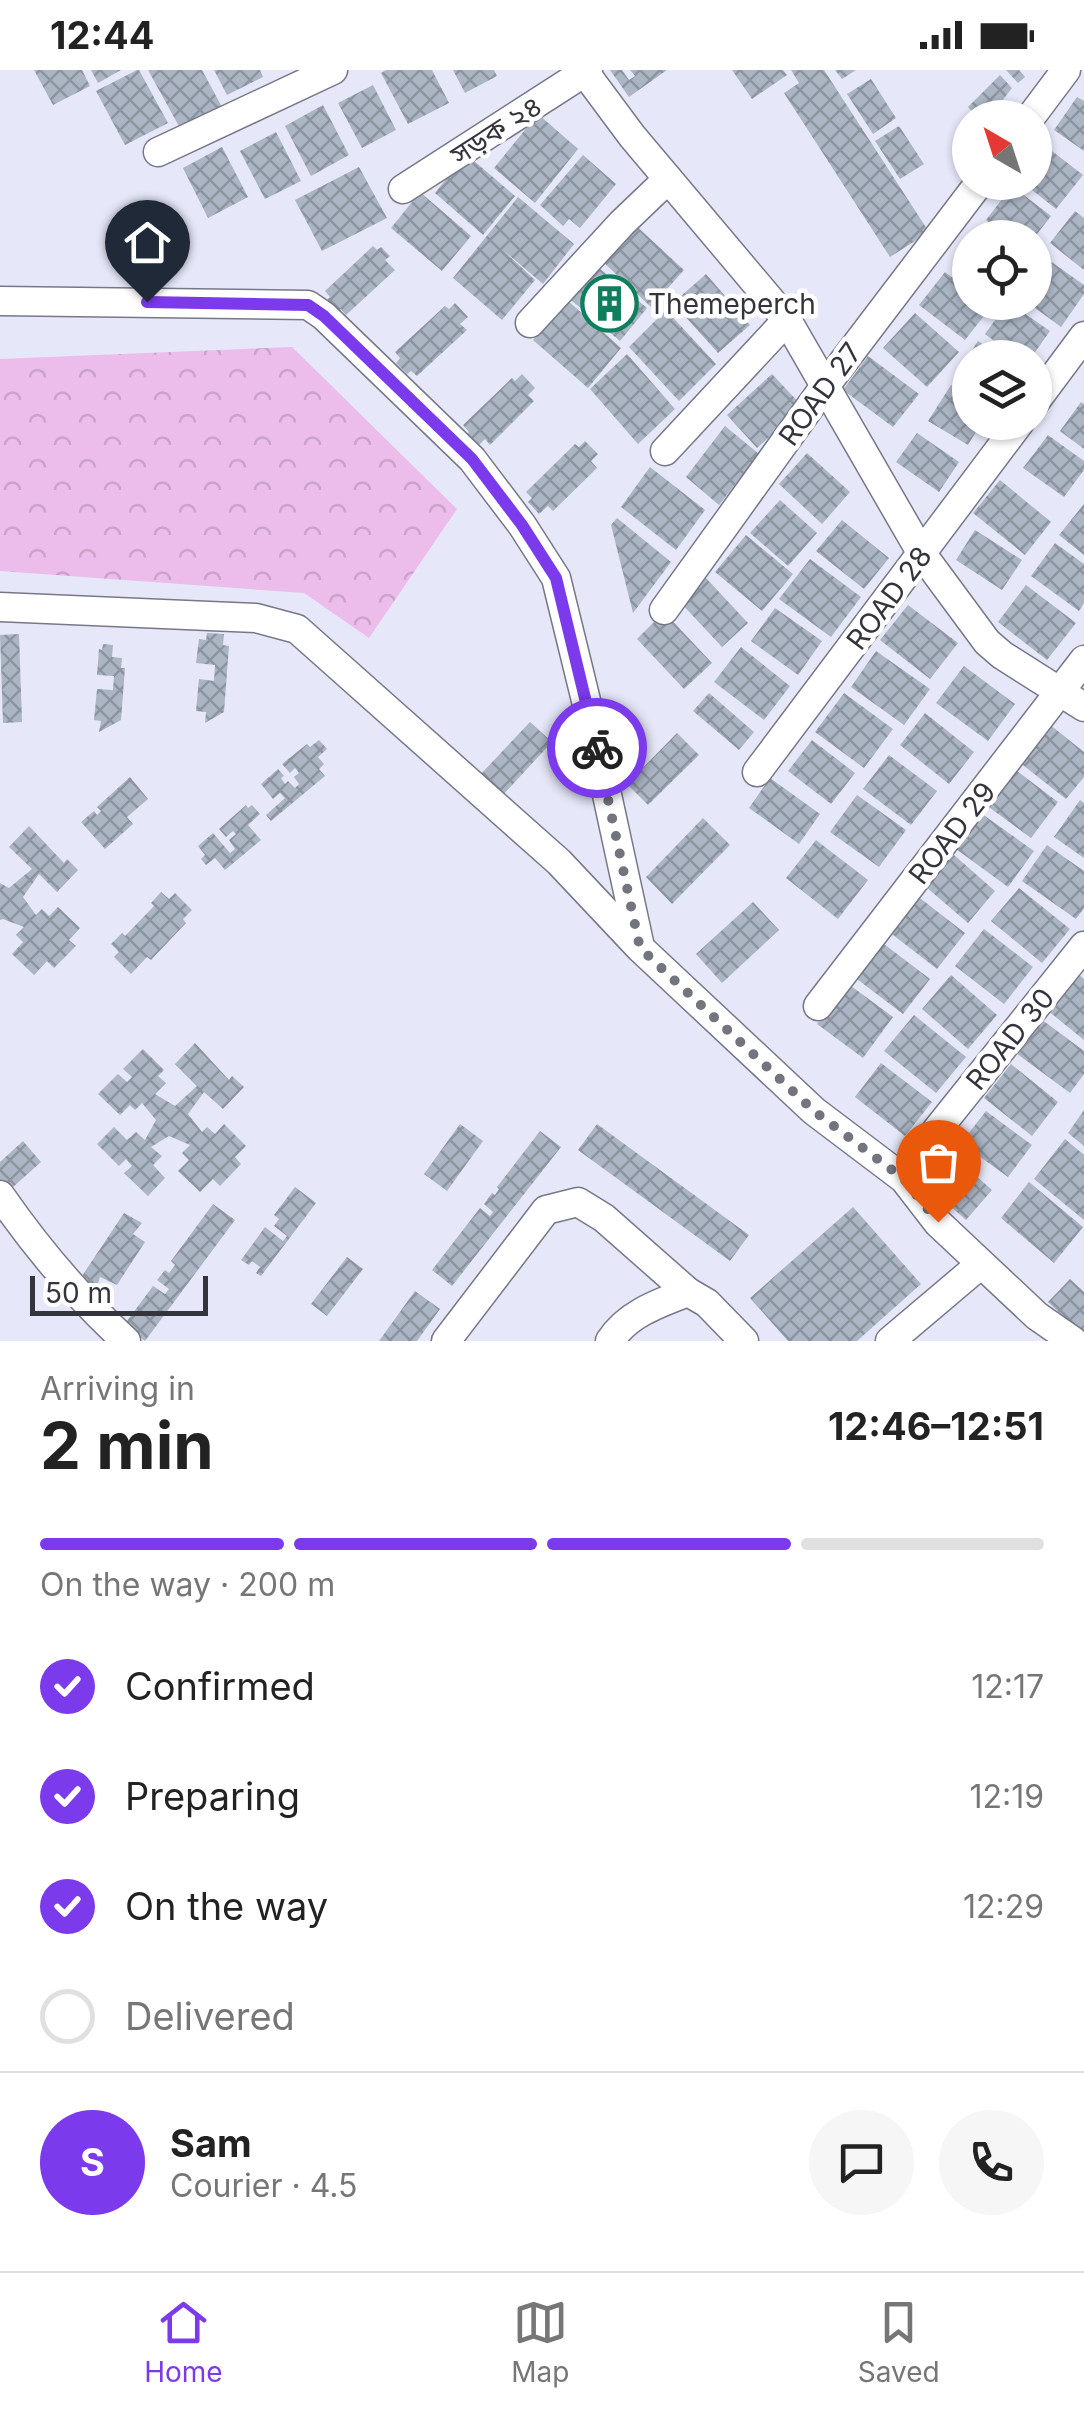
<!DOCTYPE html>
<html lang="en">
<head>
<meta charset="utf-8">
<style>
	:root { --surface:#fff; --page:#f6f6f6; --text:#222; --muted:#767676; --line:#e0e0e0; --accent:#7c3aed }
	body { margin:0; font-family:Inter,"Noto Sans Bengali",sans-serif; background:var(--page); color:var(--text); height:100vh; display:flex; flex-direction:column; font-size:38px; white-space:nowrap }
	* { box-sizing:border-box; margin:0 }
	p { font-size:32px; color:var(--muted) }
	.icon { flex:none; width:55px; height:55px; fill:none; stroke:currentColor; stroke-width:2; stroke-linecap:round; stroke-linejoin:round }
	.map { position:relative; height:1271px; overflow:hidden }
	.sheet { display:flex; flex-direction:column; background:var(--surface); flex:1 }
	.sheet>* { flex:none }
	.needle { width:65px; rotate:321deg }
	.buttons { position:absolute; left:952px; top:30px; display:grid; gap:20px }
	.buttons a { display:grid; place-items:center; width:100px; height:100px; border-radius:50%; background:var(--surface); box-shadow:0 2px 8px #0004; font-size:50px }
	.scale { position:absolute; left:30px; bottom:25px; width:178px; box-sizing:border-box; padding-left:10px; border:5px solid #34353c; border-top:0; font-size:28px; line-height:35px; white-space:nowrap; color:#34353c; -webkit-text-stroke:8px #fff; paint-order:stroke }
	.pin { position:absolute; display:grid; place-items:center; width:85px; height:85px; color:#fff; margin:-102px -42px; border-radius:50% 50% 50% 0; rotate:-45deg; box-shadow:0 0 10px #0007 }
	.pin .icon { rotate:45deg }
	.courier { position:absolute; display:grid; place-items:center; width:100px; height:100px; margin:-50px; border:8px solid #7c3aed; border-radius:50%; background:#fff; color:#222; box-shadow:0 2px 12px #0007 }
	.head em { font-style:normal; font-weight:700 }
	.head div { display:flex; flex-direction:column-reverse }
	.head { display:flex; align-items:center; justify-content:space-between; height:170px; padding:0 40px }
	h1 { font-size:65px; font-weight:700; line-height:75px }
	.bar { display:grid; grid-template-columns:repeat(4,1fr); gap:15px 10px; align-content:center; height:120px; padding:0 40px }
	.bar i { height:12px; border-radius:8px; background:var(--line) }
	.bar .on { background:var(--accent) }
	.bar p { grid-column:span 4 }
	.line { display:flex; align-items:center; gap:25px; padding:0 40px; border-top:2px solid var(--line) }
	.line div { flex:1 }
	.round { display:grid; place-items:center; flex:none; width:105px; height:105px; border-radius:52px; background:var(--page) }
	ol { padding:0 40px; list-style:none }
	li { display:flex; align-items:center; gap:30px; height:110px }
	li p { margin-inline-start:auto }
	li .icon { padding:10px; border-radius:50%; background:var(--accent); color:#fff; stroke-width:4 }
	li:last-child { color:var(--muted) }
	li i { width:55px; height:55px; border:5px solid var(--line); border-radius:50% }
	.status { display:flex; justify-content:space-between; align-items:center; height:70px; padding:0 50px; background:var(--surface); direction:ltr }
	.status svg { height:28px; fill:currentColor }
	.tab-bar { display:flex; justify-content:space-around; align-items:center; height:140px; border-top:2px solid var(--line); background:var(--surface); font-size:28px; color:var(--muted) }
	.tab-bar a { display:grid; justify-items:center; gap:5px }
	.tab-bar .on { color:var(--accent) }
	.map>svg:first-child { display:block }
	.park { fill:url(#park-crowns) }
	.building { fill:url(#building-cross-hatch) }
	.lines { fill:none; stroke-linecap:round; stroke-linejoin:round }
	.street-casing { stroke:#767887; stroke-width:31 }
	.street { stroke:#fff; stroke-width:28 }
	.done { stroke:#72747e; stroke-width:10; stroke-dasharray:0 18 }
	.route { stroke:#7c3aed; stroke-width:12 }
	.labels { text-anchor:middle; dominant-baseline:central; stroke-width:9; stroke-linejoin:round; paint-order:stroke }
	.street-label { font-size:28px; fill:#34353c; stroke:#fff }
	.poi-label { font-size:28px; fill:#34353c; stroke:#fff; text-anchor:start }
</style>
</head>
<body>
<div class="status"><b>12:44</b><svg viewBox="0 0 49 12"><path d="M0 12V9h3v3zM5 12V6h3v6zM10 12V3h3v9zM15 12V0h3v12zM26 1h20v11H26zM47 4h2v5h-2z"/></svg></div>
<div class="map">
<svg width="1084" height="1271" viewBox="0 0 1084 1271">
	<defs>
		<pattern id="park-crowns" width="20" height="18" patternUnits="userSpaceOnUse" patternTransform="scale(2.5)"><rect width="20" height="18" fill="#ecbcea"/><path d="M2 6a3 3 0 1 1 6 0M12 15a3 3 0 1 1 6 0" fill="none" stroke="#cba2ca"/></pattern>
		<pattern id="building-cross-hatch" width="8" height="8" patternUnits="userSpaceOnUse" patternTransform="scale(2.5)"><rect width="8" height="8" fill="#abb5c4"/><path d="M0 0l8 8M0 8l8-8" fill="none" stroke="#8c94a0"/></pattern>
	</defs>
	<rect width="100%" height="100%" fill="#e6e8f9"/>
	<!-- park -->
	<polygon class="park" points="292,277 457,439 369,568 304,523 0,501 0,289"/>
	<!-- building -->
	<g class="building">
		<polygon points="34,0 82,0 90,16 53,35"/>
		<polygon points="91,0 121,0 98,13"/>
		<polygon points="137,0 139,0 168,53 125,75 96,21"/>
		<polygon points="148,0 202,0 223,39 181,60"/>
		<polygon points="214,0 260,0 263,7 227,25"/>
		<polygon points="386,0 432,0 449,33 408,54 381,3"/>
		<polygon points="453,0 494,0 497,6 465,23"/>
		<polygon points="610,0 622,0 629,10 635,6 630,0 667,0 629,27"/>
		<polygon points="732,0 783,0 787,5 752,29"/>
		<polygon points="791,0 824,0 929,162 890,187 784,23 799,13"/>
		<polygon points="835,0 856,0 842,9"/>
		<polygon points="1006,0 1019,0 1025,7 1018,13"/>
		<polygon points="1000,5 1012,18 989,48 978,48 968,37"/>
		<polygon points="871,9 896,48 873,64 847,24"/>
		<polygon points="373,15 396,60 362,78 338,33"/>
		<polygon points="1077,27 1084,31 1084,81 1054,60"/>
		<polygon points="323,35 349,85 311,106 285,56"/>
		<polygon points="538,44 578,79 535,133 494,98"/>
		<polygon points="899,56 924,94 900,109 875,71"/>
		<polygon points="276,62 301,111 265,129 240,81"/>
		<polygon points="1043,74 1083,105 1056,139 1022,112 1035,112 1035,84"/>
		<polygon points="222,77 248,127 208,148 183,98"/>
		<polygon points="466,84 515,126 483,165 435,123"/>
		<polygon points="583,85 616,114 580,158 569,149 563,156 540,135"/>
		<polygon points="359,97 387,148 322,181 295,130"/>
		<polygon points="1012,116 1051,146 1034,168 1009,168 986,150"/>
		<polygon points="420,122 471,166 442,201 391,158"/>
		<polygon points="518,127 574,174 543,214 503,180 535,210 502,250 453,208"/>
		<polygon points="1075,141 1084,148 1084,200 1050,173"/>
		<polygon points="632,152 684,200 651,237 600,189"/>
		<polygon points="970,170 970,208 952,195"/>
		<polygon points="373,176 377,180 381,177 390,186 385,190 395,200 346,245 341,239 337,243 326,231 330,227 325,221"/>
		<polygon points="1039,183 1084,215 1084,224 1061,257 1027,232 1035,232 1035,190"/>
		<polygon points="599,198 647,238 620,271 571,230"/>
		<polygon points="945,202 970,221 970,232 985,232 991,237 965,270 919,235"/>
		<polygon points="706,204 750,255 718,283 673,233"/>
		<polygon points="567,230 621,278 588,318 533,270"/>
		<polygon points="1008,232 1050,261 1031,288 1017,288 985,264"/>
		<polygon points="455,233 468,247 460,254 467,260 417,306 411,301 407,304 396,293 400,288 395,282 445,236 449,239"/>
		<polygon points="666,240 716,294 679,331 629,277"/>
		<polygon points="915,243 959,282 927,317 883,278"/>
		<polygon points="978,271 1003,288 970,288 970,314 956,305"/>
		<polygon points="627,284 675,339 638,374 590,319"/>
		<polygon points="868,286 919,324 893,357 843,320"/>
		<polygon points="522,304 535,318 528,325 534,331 490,375 485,369 476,378 465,366 469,362 463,355 512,308 515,311"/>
		<polygon points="772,304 803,337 757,378 727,345"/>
		<polygon points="951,315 970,326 970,352 982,352 968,375 928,351"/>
		<polygon points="1081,332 1084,334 1084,379 1060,361"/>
		<polygon points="725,356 759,384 719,435 686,407"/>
		<polygon points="917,363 959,392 939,422 896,392"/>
		<polygon points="1048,365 1084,391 1084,400 1064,427 1023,398"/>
		<polygon points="585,371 598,384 591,391 597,398 553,441 548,436 539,444 528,432 532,428 526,422 575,374 579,377"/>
		<polygon points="807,383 850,422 822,454 779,414"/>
		<polygon points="650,397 705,440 676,480 621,437"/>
		<polygon points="1000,410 1051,452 1025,485 973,443"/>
		<polygon points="780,430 817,463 788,496 750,463"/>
		<polygon points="1084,434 1084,485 1059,465"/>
		<polygon points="617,448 671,492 633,543 611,455"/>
		<polygon points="842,450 889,488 864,519 816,481"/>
		<polygon points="975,460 1022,490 1002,520 956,490"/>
		<polygon points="746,465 793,504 762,541 715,502"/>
		<polygon points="1055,473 1084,494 1084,533 1079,541 1031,506"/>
		<polygon points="810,489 861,527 831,567 779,529"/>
		<polygon points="705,507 748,553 722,577 679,531"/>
		<polygon points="1026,515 1076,553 1047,590 998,552"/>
		<polygon points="908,535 958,573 930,609 880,570"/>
		<polygon points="775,538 822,571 798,605 751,571"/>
		<polygon points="664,542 712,593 684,619 637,569"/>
		<polygon points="207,563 224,564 223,575 229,576 224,642 205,653 206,642 196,641 199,609 214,611 215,595 196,593 199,569 206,570"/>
		<polygon points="19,564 22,652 3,653 0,565"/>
		<polygon points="103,574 113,575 112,587 122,588 121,598 125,598 121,650 99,662 101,651 94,650 97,619 113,620 114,606 97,605 99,579 102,580"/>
		<polygon points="741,577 790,616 764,650 714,612"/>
		<polygon points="876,581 930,619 904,655 851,617"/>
		<polygon points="964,596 1015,634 988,671 936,633"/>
		<polygon points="709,623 754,662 739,680 693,641"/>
		<polygon points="844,623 893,659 864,698 815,662"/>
		<polygon points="925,643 974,682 949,714 900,675"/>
		<polygon points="1044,650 1084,682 1084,707 1066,729 1014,688"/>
		<polygon points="530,652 552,672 501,727 479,706"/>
		<polygon points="677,663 699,685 648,735 627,714"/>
		<polygon points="319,670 327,679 318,687 324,694 319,699 325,706 271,751 266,745 285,728 280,723 273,729 261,714 278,699 284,706 281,708 285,714 288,711 295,718 299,714 294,707 299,703 295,698 290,703 282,694 307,674 310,677"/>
		<polygon points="812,670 855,703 831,734 788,701"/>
		<polygon points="889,685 937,721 911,755 863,719"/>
		<polygon points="1009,695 1058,732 1031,768 982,732"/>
		<polygon points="130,707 148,729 127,747 133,754 105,779 81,752 94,741 97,745 101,741 97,737"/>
		<polygon points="770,708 820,744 799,774 749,738"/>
		<polygon points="857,725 906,760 879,797 830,762"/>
		<polygon points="1080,730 1084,733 1084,788 1054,767"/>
		<polygon points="246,735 248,738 252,735 260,744 248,755 261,770 225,800 215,788 206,795 201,789 205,785 198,776 213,763 230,783 235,779 229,770 236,764 233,761 226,767 219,759"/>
		<polygon points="982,744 1034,781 1008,817 956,779"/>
		<polygon points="703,748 730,775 672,834 646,807"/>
		<polygon points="29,756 64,793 67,789 78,800 57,822 39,804 23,827 36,845 42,839 49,846 58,837 80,858 69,870 76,876 54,898 47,891 34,905 12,884 23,872 16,865 24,857 3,849 0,850 0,813 9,818 32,799 9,777"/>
		<polygon points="816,770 868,810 838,849 786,808"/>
		<polygon points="1047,775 1084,801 1084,838 1076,849 1022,811"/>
		<polygon points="954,785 995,821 968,853 926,817"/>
		<polygon points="1019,818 1070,859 1042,893 991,851"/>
		<polygon points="161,822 169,829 175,823 192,840 183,849 186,853 151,890 147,887 131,904 114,887 119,882 111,874 122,863 125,866 154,836 151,833"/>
		<polygon points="916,825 965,863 937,899 888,861"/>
		<polygon points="753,832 779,860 722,913 696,884"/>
		<polygon points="984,859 1033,897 1004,934 955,896"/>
		<polygon points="876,868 930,909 903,944 849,903"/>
		<polygon points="1077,903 1084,909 1084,970 1047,940"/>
		<polygon points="951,905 997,945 968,979 922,939"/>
		<polygon points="847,913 893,947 863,988 817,954"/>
		<polygon points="914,945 966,987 936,1023 884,981"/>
		<polygon points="1041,949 1084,981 1084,1004 1070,1023 1016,983"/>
		<polygon points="195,973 229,1010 232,1006 244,1017 223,1039 204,1022 188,1044 202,1062 207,1057 215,1064 224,1054 246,1076 235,1087 241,1094 220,1116 213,1109 200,1122 178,1101 189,1090 182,1083 190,1075 169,1066 151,1077 162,1086 153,1095 165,1108 148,1126 124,1103 132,1096 126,1089 119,1096 97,1074 114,1057 127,1070 136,1062 145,1070 156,1050 142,1033 135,1040 130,1035 120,1045 98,1024 118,1004 127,1012 132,1007 123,999 143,979 164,1000 158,1006 166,1013 155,1024 175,1036 197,1016 175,994"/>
		<polygon points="881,993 932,1032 905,1066 855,1027"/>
		<polygon points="1011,994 1058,1032 1032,1066 984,1028"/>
		<polygon points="1084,1040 1084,1076 1068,1063"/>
		<polygon points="986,1041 1032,1075 1008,1107 961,1073"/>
		<polygon points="460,1054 483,1071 447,1121 424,1104"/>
		<polygon points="597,1054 749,1165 730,1191 578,1080"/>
		<polygon points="540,1061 561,1077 452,1216 432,1200 480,1138 490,1146 493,1142 484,1134 492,1123 495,1125 499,1119 497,1117"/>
		<polygon points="1065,1069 1084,1085 1084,1150 1034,1109"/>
		<polygon points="23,1071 41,1092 3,1126 0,1122 0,1092"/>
		<polygon points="942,1076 992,1120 966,1150 915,1105"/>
		<polygon points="1029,1112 1083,1157 1054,1193 1001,1148"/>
		<polygon points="295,1117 316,1133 261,1206 256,1203 260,1197 252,1191 249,1195 241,1190 265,1157 283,1171 287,1166 274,1156 279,1149 274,1145"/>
		<polygon points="213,1134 235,1150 145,1271 124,1255 153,1216 165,1224 169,1219 157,1210 165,1200 169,1203 175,1195 171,1191"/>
		<polygon points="853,1137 921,1214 857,1271 788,1271 750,1228"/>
		<polygon points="124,1143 142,1153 133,1164 145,1172 117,1215 100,1207 96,1221 78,1212"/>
		<polygon points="347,1187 363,1199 327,1246 311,1234"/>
		<polygon points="1070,1209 1084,1222 1084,1266 1048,1232"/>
		<polygon points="415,1221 440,1239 417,1271 379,1271"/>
	</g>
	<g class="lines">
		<defs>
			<g id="street">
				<polyline points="583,0 632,66 787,250 922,484 987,572 1002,585 1084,637"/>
				<polyline points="1030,48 1066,0"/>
				<polyline points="158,82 333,0"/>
				<polyline points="403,119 588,0"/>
				<polyline points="0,231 308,235 324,246 472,389 522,455 556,508 591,651 640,877"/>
				<polyline points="530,253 622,153 668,109"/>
				<polyline points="1035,332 1084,266"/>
				<polyline points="665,381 787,250"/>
				<polyline points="0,537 256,548 297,559 559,792 640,878 814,1041 904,1109 938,1153 1037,1246 1073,1271"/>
				<polyline points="664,540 825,316 980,112"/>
				<polyline points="757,702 1020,352"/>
				<polyline points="818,936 1084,590"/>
				<polyline points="936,1061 1084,876"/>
				<path d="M0,1125C36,1177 79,1228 126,1271"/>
				<polyline points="446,1271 546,1140 578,1132 604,1148 688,1222"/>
				<path d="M610,1271C627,1244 659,1233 688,1222L707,1233L744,1271"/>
				<polyline points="890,1271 981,1194"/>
			</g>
		</defs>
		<!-- street casing -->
		<use href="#street" class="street-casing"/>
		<!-- street -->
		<use href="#street" class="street"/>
	</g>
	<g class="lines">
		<!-- done -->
		<polyline class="done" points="597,678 640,878 814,1041 904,1109 938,1152"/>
		<!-- route -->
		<polyline class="route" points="147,232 308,235 324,246 472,389 522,455 556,508 597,678"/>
	</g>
	<!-- icons -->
	<defs>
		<symbol id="building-ring" viewBox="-11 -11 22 22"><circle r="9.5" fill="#fff" stroke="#0e7f5c" stroke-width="1.5"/><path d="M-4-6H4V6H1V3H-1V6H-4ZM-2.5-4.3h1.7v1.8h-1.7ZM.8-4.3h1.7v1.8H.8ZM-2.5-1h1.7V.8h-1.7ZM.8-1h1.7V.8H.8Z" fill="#0e7f5c"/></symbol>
	</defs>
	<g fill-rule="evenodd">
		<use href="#building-ring" x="578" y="202" width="63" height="63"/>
	</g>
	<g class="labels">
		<!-- street labels -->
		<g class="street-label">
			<text transform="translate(496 60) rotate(-33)">সড়ক ২৪</text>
			<text transform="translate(820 324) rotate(-54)">ROAD 27</text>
			<text transform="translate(889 528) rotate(-53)">ROAD 28</text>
			<text transform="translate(952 763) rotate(-52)">ROAD 29</text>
			<text transform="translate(1010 969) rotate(-51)">ROAD 30</text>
		</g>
		<!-- poi labels -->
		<g class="poi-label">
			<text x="648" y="234">Themeperch</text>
		</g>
	</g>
</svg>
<div class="buttons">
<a><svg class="needle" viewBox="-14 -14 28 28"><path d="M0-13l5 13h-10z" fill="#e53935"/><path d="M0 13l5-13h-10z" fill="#767676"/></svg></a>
<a><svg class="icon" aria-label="locate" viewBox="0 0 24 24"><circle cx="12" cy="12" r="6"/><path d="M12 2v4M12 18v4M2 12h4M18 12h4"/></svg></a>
<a><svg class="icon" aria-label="layers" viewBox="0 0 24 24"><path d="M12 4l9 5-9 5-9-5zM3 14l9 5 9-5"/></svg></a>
</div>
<div class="scale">50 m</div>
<div class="pin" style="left:938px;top:1152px;background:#ea580c"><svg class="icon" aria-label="bag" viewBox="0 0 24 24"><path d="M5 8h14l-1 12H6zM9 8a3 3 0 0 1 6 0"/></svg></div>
<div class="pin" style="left:147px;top:232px;background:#1f2937"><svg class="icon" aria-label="home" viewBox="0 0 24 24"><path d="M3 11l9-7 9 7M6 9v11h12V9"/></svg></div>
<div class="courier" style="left:597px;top:678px"><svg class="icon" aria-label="bike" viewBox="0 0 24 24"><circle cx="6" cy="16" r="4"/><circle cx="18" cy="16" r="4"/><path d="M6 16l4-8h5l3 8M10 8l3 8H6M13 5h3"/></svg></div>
</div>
<section class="sheet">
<div class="head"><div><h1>2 min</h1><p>Arriving in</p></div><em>12:46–12:51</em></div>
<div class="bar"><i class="on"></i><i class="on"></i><i class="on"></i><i></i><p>On the way · 200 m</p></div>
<ol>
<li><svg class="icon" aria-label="check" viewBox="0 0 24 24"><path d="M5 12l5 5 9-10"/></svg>Confirmed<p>12:17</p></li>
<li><svg class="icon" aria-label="check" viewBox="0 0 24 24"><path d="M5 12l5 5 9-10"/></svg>Preparing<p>12:19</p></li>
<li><svg class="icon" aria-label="check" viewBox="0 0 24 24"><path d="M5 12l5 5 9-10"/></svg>On the way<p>12:29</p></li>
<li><i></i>Delivered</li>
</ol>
<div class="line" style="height:180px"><b class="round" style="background:var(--accent);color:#fff">S</b><div><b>Sam</b><p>Courier · 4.5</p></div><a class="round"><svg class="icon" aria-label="chat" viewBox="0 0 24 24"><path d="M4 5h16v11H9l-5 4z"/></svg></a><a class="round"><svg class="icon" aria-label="phone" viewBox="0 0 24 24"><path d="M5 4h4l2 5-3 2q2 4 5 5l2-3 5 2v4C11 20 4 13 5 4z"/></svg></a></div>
</section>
<nav class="tab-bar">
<a class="on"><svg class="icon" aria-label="home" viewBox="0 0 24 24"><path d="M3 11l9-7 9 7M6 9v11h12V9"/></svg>Home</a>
<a><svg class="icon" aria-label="map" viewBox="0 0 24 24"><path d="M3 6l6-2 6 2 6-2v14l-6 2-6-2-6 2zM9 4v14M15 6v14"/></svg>Map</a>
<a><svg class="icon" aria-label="saved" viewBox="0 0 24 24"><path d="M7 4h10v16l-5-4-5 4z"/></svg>Saved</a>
</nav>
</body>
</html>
